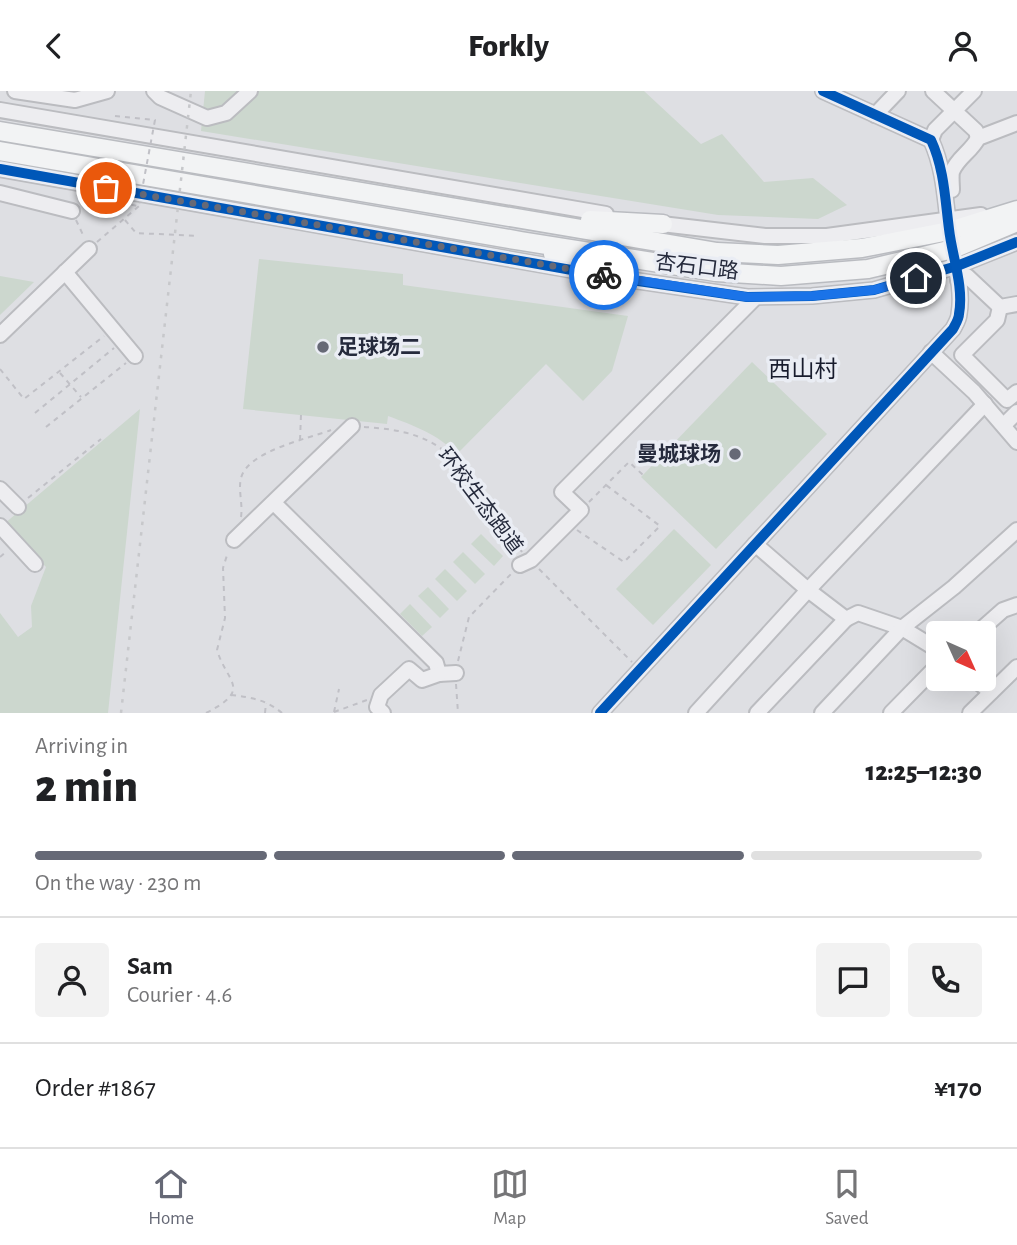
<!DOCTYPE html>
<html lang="en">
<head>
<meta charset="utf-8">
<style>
	:root { --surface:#fff; --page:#f2f2f2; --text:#202124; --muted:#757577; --line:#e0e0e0; --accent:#666976 }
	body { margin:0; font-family:"Alegreya Sans","Noto Sans SC",sans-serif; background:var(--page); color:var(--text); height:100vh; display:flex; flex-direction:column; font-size:26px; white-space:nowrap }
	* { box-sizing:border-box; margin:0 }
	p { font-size:23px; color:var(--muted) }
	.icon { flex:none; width:38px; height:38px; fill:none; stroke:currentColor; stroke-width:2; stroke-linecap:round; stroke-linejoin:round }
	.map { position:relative; height:622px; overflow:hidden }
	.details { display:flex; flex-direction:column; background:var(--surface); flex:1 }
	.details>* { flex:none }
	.needle { width:46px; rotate:135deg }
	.fabs { position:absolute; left:926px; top:530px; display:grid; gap:14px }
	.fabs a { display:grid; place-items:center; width:70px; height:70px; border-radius:7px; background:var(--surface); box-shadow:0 7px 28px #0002; font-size:35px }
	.pin { position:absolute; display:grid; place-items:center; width:60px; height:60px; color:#fff; margin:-30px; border:4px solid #fff; border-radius:50%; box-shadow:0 2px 7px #0007 }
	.courier { position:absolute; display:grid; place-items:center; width:70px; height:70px; margin:-35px; border:5px solid #1a73e8; border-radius:50%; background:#fff; color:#222; box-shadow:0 2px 9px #0007 }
	.head em { font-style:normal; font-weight:800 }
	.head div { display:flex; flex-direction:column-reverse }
	.head { display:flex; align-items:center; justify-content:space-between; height:119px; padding:0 35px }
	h1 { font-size:46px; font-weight:800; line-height:52px }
	.bar { display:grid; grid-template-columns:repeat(4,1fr); gap:10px 7px; align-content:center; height:84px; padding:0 35px }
	.bar i { height:9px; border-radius:5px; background:var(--line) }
	.bar .on { background:var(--accent) }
	.bar p { grid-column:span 4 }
	.line { display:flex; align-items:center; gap:18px; padding:0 35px; border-top:2px solid var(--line) }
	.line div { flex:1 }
	.round { display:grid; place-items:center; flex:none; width:74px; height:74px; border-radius:7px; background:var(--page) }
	header { display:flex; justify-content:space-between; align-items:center; height:91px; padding:0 35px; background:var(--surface); font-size:32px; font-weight:800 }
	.dock { display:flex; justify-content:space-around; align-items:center; height:98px; border-top:2px solid var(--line); background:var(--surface); font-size:19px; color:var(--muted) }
	.dock a { display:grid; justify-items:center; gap:4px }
	.dock .on { color:var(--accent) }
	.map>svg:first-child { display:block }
	.green { fill:#ccd7ce }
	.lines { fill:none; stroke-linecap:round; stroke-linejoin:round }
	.minor-casing { stroke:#bbbcc0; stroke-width:18 }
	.major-casing { stroke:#babcc1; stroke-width:21 }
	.path { stroke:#c0c0c6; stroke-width:2; stroke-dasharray:5 5; stroke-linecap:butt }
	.minor { stroke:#ededf0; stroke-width:14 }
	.major { stroke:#f2f3f4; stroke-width:18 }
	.rail { stroke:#c7c8cb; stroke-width:2.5; stroke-dasharray:3.5 7; stroke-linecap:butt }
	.path-bridge { stroke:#c0c0c6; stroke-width:2; stroke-dasharray:5 5; stroke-linecap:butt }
	.cycleway-casing { stroke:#eaedf4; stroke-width:15 }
	.cycleway { stroke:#0057b8; stroke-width:10 }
	.done { stroke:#666976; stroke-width:7; stroke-dasharray:0 12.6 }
	.route { stroke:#1a73e8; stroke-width:9 }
	.poi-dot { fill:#666976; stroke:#eaedf4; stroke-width:2.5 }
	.labels { text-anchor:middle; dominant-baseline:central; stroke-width:7; stroke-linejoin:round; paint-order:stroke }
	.street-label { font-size:21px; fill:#252a3c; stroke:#eaedf4 }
	.poi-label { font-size:21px; font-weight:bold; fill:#252a3c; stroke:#eaedf4; text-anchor:start }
	.neighbourhood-label { font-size:23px; fill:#181c2d; stroke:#eaedf4 }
</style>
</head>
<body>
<header><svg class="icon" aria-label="back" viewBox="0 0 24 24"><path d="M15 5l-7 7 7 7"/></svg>Forkly<svg class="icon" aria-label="person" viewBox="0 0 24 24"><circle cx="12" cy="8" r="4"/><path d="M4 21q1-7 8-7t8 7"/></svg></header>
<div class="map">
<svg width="1017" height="622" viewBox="0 0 1017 622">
	<rect width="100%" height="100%" fill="#dedfe3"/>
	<!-- green -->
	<g class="green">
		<polygon points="205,0 644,0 701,53 722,43 764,91 813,87 847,114 818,128 718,124 201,40"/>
		<path d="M259,168L403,183V194L628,225L612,280L583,310L546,273L457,363C437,343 415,335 388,325L387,333L243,318Z"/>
		<polygon points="0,185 34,191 0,224"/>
		<polygon points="752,271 827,343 716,458 641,386"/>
		<polygon points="140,318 108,622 0,622 0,522 18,546 32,536 31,515 46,476 4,433"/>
		<polygon points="674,438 711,474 653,534 616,498"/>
		<polygon points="481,443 503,465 494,475 471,453"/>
		<polygon points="463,461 485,483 475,493 453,471"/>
		<polygon points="445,478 467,500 457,510 435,488"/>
		<polygon points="428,496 449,518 440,527 418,505"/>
		<polygon points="410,513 432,536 422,545 400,523"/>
	</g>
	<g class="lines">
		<defs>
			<g id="minor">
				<polyline points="15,0 75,9 107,0"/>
				<polyline points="154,0 160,6 207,27 226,22 250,0"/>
				<polyline points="933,0 976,40 978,47"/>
				<polyline points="0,19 606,123"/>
				<polyline points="875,24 898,0"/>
				<polyline points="931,49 935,39 974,0"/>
				<polyline points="0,78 611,186 747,206 812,205 874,199 957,175 1017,151"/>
				<path d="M952,99C952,94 951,86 952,81C957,67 972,60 978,47L1017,32"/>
				<polyline points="0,102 72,120"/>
				<polyline points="653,132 765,145 827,145 981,124"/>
				<polyline points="65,181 135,265"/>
				<polyline points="958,189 967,185 1000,216 1017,213"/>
				<polyline points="1000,216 997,229 962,264 1007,309 1017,301"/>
				<polyline points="0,244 89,158"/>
				<polyline points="931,261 974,301 1017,351"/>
				<polyline points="1004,334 1017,321"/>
				<polyline points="0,398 18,416"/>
				<polyline points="274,412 436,572 439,583 456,582"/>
				<polyline points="0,435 35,473"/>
				<polyline points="234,449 352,335"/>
				<polyline points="755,453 808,499 846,528 858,522 902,537 938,559"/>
				<polyline points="520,474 531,469 581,419 562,401 756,206"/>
				<polyline points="977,542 1003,519 1017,514"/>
				<polyline points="974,588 991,601"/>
				<polyline points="383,622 377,616 381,604 409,578 422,589 439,583"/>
				<path d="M600,622L953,238C955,234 959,228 959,223C964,195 952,165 949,138C945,107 944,77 931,49L823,0"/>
				<polyline points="696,622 808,499 985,313"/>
				<polyline points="757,622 846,528"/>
				<polyline points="822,622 902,537 954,496 1017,439"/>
				<polyline points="891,622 938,574"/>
				<polyline points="970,622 1017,576"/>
			</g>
			<g id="major">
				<polyline points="0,40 717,161 778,164 862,157 949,140 1017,119"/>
				<polyline points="0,60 521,150 716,181 781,185 868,178 953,158 1017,131"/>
				<polyline points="590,129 663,133"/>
				<polyline points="553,163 611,186"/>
			</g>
		</defs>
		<!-- minor casing -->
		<use href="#minor" class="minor-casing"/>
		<!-- major casing -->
		<use href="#major" class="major-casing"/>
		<!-- path -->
		<g class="path">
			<polyline points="92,107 138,115"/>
			<polyline points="76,129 84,146"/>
			<polyline points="125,129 136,142 198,145"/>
			<polyline points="97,151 139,115"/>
			<polyline points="0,278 24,308 104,245"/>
			<polyline points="60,282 81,306"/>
			<polyline points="35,322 114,257"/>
			<polyline points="46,336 126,272"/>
			<path d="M364,336C401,338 438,345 461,378C469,390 473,405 482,416C494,433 511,445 522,461"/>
			<polyline points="300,349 301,324"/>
			<polyline points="28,407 101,348"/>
			<polyline points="589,411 629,371 643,384"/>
			<path d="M241,426C243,413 238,399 241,387C248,360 307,348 331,339"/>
			<polyline points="577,439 624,471 660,435 606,394"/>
			<polyline points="0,466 7,460"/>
			<polyline points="539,478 632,571"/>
			<polyline points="458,570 469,526 511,483"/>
			<polyline points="456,593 458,622"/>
			<path d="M231,604C250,606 267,609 282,622"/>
			<polyline points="334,621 367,609"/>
			<polyline points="334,621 339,598"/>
			<path d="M206,622C253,598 227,592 217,559L225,527L223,477L228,461"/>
			<polyline points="265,622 266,612"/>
		</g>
		<!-- minor -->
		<use href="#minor" class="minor"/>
		<!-- major -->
		<use href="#major" class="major"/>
		<!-- rail -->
		<polyline class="rail" points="121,622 191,0"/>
		<!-- path-bridge -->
		<polyline class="path-bridge" points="115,25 155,29 139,115"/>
		<defs>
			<g id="cycleway">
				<polyline points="0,78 611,186 747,206 812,205 874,199 957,175 1017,151"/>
				<path d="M600,622L953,238C955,234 959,228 959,223C964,195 952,165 949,138C945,107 944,77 931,49L823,0"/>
			</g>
		</defs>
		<!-- cycleway casing -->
		<use href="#cycleway" class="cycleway-casing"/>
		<!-- cycleway -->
		<use href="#cycleway" class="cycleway"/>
	</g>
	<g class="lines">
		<!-- done -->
		<polyline class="done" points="106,97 604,184"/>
		<!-- route -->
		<polyline class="route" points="604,184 747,206 812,205 874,199 916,187"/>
	</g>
	<!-- markers -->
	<g class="poi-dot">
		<circle cx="323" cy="256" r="7"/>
		<circle cx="735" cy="363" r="7"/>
	</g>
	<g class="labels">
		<!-- street labels -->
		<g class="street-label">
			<text transform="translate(697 176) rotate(7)">杏石口路</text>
			<text transform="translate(480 410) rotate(53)">环校生态跑道</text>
		</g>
		<!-- poi labels -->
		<g class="poi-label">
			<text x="337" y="256">足球场二</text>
			<text x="721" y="363" text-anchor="end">曼城球场</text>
		</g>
		<!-- neighbourhood labels -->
		<g class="neighbourhood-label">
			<text x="803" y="279">西山村</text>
		</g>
	</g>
</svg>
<div class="fabs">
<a><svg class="needle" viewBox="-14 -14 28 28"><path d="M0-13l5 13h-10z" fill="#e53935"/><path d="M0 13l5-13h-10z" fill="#757577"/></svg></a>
</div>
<div class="pin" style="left:106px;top:97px;background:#ea580c"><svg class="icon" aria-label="bag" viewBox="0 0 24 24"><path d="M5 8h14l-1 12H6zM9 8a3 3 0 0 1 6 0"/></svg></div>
<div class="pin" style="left:916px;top:187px;background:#1f2937"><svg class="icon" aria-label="home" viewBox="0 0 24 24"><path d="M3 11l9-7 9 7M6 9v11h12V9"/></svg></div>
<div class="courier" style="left:604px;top:184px"><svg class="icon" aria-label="bike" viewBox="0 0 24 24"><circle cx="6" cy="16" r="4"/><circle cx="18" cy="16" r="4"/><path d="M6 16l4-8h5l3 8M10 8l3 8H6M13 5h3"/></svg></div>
</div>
<section class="details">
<div class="head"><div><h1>2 min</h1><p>Arriving in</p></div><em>12:25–12:30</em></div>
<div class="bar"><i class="on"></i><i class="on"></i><i class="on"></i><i></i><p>On the way · 230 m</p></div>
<div class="line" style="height:126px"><a class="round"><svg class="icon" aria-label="person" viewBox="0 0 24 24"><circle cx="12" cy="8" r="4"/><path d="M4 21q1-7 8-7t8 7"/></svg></a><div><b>Sam</b><p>Courier · 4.6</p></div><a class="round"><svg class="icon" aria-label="chat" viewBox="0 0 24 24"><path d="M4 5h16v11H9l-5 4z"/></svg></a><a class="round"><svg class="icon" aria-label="phone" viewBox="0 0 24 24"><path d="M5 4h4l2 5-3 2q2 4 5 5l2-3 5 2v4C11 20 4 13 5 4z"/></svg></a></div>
<div class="line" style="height:91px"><div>Order #1867</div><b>¥170</b></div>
</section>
<nav class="dock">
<a class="on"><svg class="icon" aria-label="home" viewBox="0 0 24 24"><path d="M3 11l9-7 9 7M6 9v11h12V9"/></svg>Home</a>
<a><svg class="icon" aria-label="map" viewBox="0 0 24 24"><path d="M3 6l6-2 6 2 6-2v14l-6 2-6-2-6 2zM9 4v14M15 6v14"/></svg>Map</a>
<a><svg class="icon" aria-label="saved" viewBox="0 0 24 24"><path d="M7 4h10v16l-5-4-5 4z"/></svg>Saved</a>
</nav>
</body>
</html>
